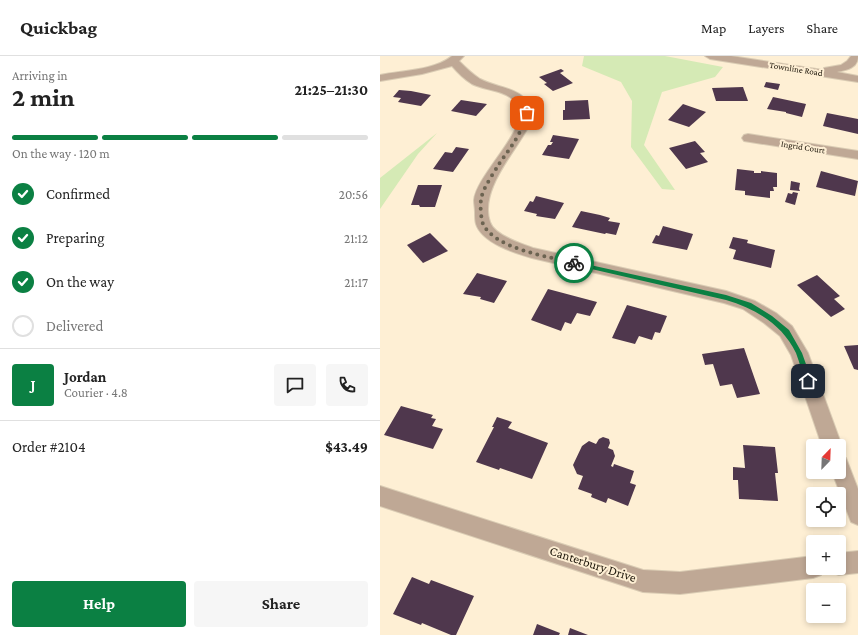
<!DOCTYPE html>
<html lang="en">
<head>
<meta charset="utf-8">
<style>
	:root { --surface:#fff; --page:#f6f6f6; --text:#222; --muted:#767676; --line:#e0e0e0; --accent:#0b8043 }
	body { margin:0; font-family:"Crimson Pro",serif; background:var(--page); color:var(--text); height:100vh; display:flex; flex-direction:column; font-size:15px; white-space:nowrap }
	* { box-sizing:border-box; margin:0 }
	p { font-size:13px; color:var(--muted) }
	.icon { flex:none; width:22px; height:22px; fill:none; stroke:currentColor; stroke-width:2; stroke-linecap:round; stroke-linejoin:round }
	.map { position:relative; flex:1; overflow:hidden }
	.sheet { display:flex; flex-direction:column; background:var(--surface); width:380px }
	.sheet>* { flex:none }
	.needle { width:26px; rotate:23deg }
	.controls { position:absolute; left:426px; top:383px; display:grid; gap:8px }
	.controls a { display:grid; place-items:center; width:40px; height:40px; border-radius:4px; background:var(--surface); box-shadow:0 2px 6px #0003; font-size:20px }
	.pin { position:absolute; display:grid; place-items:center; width:34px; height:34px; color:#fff; margin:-17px; border-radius:8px; box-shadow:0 2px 6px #0006 }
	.courier { position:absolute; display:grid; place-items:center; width:40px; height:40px; margin:-20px; border:3px solid #0b8043; border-radius:50%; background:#fff; color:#222; box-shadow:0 1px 5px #0007 }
	.overview em { font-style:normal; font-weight:700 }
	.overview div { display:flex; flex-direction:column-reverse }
	.overview { display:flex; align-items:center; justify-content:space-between; height:68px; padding:0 12px }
	h1 { font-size:26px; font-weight:700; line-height:30px }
	.bar { display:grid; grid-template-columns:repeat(4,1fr); gap:6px 4px; align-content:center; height:48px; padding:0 12px }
	.bar i { height:5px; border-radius:3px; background:var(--line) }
	.bar .active { background:var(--accent) }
	.bar p { grid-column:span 4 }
	.line { display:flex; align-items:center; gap:10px; padding:0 12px; border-top:1px solid var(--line) }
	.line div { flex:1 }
	.round { display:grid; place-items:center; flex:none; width:42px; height:42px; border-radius:4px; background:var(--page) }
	ol { padding:0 12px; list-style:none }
	li { display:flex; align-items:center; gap:12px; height:44px }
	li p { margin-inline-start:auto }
	li .icon { padding:4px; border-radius:50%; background:var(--accent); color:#fff; stroke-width:4 }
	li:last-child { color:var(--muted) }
	li i { width:22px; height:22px; border:2px solid var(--line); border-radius:50% }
	.primary-button { display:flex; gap:8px; margin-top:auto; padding:8px 12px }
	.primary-button a { flex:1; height:46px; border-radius:4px; background:var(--accent); color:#fff; font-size:16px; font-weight:700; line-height:46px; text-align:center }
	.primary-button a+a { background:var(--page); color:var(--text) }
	header { display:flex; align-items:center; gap:24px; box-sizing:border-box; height:56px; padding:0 20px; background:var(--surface); border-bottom:1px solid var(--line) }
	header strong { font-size:19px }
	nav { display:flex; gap:22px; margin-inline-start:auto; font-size:14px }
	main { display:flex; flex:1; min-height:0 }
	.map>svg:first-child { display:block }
	.green { fill:#d5eab5 }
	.building { fill:#4f374d }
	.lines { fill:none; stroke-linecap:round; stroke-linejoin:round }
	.minor-casing { stroke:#daccb4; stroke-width:2 }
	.minor { fill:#bfa895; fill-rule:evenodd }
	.route { fill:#0b8043 }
	.done { stroke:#6c6351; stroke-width:4; stroke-dasharray:0 7.2 }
	.labels { text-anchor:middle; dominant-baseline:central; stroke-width:4; stroke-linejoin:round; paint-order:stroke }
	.far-street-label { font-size:9px; fill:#1e170b; stroke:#feefd4 }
	.near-street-label { font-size:13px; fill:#1e170b; stroke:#feefd4 }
</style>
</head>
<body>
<header>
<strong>Quickbag</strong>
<nav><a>Map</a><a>Layers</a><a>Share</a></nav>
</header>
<main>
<section class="sheet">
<div class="overview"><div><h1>2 min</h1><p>Arriving in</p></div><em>21:25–21:30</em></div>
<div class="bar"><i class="active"></i><i class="active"></i><i class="active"></i><i></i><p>On the way · 120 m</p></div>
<ol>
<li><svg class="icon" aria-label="check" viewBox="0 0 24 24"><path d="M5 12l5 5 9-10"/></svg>Confirmed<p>20:56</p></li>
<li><svg class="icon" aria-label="check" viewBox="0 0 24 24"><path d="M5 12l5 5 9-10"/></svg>Preparing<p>21:12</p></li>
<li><svg class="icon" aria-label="check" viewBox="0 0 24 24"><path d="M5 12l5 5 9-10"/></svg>On the way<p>21:17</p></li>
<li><i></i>Delivered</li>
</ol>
<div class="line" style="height:72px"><b class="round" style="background:var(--accent);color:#fff">J</b><div><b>Jordan</b><p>Courier · 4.8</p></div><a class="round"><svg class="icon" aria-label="chat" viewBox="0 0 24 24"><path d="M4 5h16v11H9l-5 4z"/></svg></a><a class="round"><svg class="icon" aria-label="phone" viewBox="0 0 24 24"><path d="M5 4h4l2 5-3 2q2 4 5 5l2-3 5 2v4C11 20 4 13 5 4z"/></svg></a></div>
<div class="line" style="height:52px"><div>Order #2104</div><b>$43.49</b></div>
<div class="primary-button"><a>Help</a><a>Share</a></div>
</section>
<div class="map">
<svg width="478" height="579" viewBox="0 0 478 579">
	<rect width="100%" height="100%" fill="#feefd4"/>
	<!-- green -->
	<g class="green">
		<polygon points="204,0 285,0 343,11 335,21 282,36 264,89 295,134 282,133 251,91 252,45 241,26 202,10"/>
		<polygon points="57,77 38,98 0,153 0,122"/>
	</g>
	<!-- building -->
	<g class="building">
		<polygon points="181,13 184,15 180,17 193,27 173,35 164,28 167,27 159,21"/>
		<polygon points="386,26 400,28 398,34 384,31"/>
		<polygon points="363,31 368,45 336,45 332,32"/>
		<polygon points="19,34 31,35 51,39 41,50 18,46 21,42 13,41"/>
		<polygon points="393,41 426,48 422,61 406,57 406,56 387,53"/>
		<polygon points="81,44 107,48 96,60 71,55"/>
		<polygon points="208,44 210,63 183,64 183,54 185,54 185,45"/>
		<polygon points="303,48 326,56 309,71 288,64"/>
		<polygon points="447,57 478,63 478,78 443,70"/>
		<polygon points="173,79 199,83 189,103 162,99 168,89 171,89 173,86 170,86"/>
		<polygon points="315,85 325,96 320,97 328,106 306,113 289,92"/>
		<polygon points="76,91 89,93 73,116 53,113 65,96 72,97"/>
		<polygon points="357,113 374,115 374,117 381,117 381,115 397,117 397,131 393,131 394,135 390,135 390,142 365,139 365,135 355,134"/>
		<polygon points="441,115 478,125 475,140 436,131"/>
		<polygon points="411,125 420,127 419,133 420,135 410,134"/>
		<polygon points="38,129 62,129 55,151 40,151 39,149 31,149"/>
		<polygon points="413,136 418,137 415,149 405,146 408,137 412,138"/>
		<polygon points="156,140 184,147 175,163 156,160 157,158 144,155 150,145 153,146"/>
		<polygon points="201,155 220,159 230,162 228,165 240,167 236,179 226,177 225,178 192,171"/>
		<polygon points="283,170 313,178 307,194 272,187 276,179 279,180"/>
		<polygon points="50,177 68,195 43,207 27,189"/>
		<polygon points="353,181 368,184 367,187 395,194 391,212 353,203 356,194 349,192"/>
		<polygon points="97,217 127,225 114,247 100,243 101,241 83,238"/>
		<polygon points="437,219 460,240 454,243 465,253 451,261 417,229"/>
		<polygon points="168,233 217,246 210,260 197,257 191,268 185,266 181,275 151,264"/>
		<polygon points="247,249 287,260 280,277 275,276 272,284 259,280 255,288 232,282"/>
		<polygon points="478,289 478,314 474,313 464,290"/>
		<polygon points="364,292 380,338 357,342 352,328 340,330 333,308 325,309 322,298"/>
		<polygon points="21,350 53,359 51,362 56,363 52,370 63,373 53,393 4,379"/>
		<polygon points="117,361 132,366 128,372 168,387 152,423 120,412 119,414 96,406 114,371 112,371"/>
		<polygon points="223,381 229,383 230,387 228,392 233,394 235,400 231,410 233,411 234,408 254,415 250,427 256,429 248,450 228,442 226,447 211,441 212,438 198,433 203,420 197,418 193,409 202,390 209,385 216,388 219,383"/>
		<polygon points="363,389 395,391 398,417 395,417 398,445 359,443 358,424 353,424 353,411 365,412"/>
		<polygon points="32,521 49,528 51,524 94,540 76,579 71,579 42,567 41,569 13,558"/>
		<polygon points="157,568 180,577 179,579 153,579"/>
		<polygon points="190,572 208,579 188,579"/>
	</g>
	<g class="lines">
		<defs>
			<g id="minor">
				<path d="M72,0H84L79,5C86,12 92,18 100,23C119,33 145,31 152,55C155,63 147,73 143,80C129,103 100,137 110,166C114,179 141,188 153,192L346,235L375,245L396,257L412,270L428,297L462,390L459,396V390H442L411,299L400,280L384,267L363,253L344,247L152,202C135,197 102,187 96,168C95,165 95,160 95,156C95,152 94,148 94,144C97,118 150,72 138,50C130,34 106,35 92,28C84,23 78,17 72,10L42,18L0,25V19C23,14 53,15 72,0Z"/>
				<path d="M325,0H351L443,14L444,12L461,9L467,5L471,0H478C478,12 467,14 457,16L478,20V26L330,3Z"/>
				<polygon points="368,78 478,95 478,103 364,85 362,82 364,79"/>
				<polygon points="459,400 466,402 478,433 478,469 471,466 452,416 459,416"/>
				<polygon points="0,430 263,514 300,516 433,500 433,512 444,512 441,519 433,522 300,538 263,536 0,450"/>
				<polygon points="478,495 478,517 459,519 451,516 450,512 459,512 459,497"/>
			</g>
		</defs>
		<!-- minor casing -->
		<use href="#minor" class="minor-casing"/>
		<!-- minor -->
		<use href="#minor" class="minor"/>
	</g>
	<!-- route -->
	<path class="route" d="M192,205L346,239L371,247L392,260L409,274L422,297L432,325L431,327H426C422,318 420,307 416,297C402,268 376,253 346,244L194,209L191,207Z"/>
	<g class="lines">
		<!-- done -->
		<path class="done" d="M147,57C143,76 130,92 119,108C114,117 102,133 101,144C100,149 101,163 103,168C115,193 170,201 194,207"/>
	</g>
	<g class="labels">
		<!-- far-street labels -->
		<g class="far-street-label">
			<text transform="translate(416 13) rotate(9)">Townline Road</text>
			<text transform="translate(423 91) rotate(9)">Ingrid Court</text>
		</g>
		<!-- near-street labels -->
		<g class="near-street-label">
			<text transform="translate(213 508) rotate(18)">Canterbury Drive</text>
		</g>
	</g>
</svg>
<div class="controls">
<a><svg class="needle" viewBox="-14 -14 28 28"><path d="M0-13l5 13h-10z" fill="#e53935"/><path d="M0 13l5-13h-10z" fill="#767676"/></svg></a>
<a><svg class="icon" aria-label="locate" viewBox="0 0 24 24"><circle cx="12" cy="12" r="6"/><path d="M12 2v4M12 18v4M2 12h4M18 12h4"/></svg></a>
<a>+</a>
<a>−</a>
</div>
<div class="pin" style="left:147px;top:57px;background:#ea580c"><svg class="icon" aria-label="bag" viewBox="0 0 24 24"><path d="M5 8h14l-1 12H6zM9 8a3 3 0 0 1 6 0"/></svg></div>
<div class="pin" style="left:428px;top:325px;background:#1f2937"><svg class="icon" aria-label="home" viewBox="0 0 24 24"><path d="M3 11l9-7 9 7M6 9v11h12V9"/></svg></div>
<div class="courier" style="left:194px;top:207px"><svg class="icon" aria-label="bike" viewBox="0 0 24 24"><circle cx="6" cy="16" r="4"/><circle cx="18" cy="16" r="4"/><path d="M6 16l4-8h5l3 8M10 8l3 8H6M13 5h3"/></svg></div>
</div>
</main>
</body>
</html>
